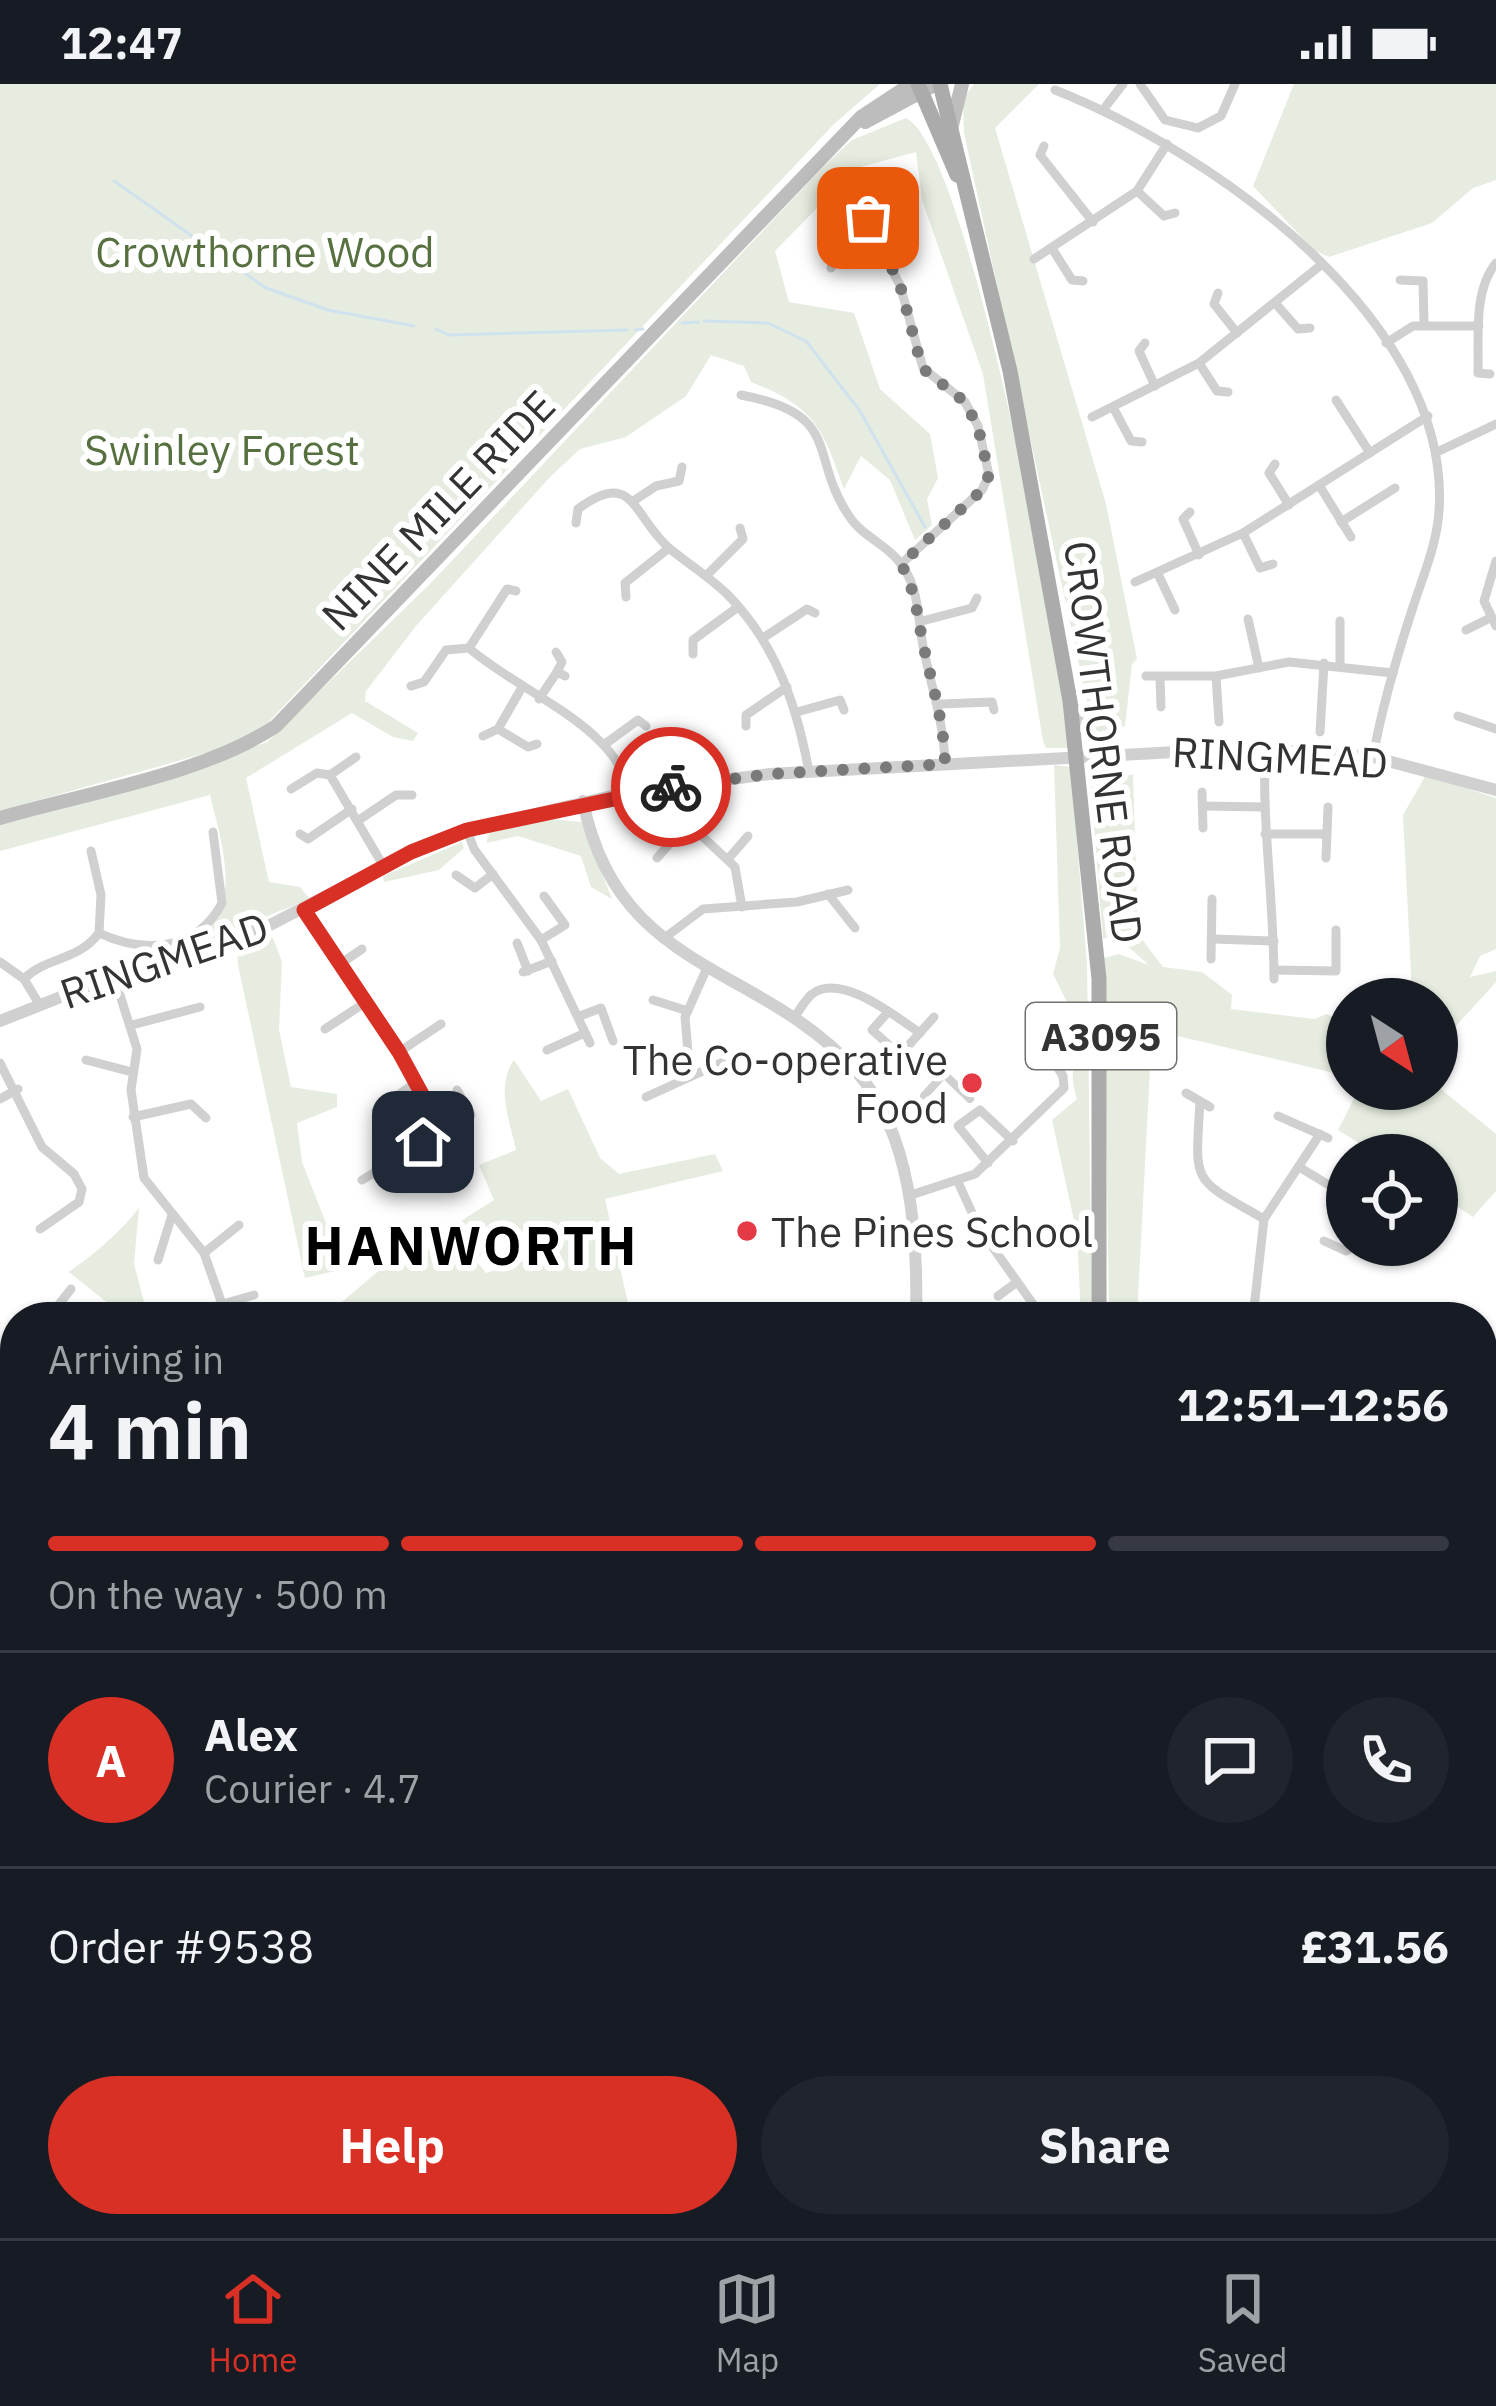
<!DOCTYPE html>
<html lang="en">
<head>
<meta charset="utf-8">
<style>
	:root { --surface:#171b24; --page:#20242c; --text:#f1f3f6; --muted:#9ea1a6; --line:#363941; --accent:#d93025 }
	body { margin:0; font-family:"IBM Plex Sans",sans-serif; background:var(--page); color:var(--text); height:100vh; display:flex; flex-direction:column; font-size:45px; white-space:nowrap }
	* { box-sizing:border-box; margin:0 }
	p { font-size:39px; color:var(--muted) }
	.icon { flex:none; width:66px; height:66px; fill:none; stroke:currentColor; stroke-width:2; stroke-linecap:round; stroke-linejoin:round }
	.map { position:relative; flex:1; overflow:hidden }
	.sheet { position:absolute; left:0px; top:1218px; width:1497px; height:936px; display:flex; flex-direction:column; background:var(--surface); border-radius:48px 48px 0 0; box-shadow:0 3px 9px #0004 }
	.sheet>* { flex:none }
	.needle { width:78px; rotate:144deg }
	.fabs { position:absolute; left:1326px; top:894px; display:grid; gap:24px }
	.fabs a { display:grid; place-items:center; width:132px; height:132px; border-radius:50%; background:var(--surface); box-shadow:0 3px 9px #0004; font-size:60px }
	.pin { position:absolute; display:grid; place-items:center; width:102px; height:102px; color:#fff; margin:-51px; border-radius:24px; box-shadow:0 6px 18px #0006 }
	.courier { position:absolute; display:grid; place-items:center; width:120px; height:120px; margin:-60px; border:9px solid #d93025; border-radius:50%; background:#fff; color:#222; box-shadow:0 3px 15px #0007 }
	.head em { font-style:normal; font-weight:700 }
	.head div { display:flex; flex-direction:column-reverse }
	.head { display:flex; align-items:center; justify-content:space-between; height:204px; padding:0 48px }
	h1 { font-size:78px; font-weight:700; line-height:90px }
	.bar { display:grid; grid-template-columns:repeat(4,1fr); gap:18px 12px; align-content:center; height:144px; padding:0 48px }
	.bar i { height:15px; border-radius:9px; background:var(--line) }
	.bar .current { background:var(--accent) }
	.bar p { grid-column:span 4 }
	.line { display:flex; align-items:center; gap:30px; padding:0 48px; border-top:3px solid var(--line) }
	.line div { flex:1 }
	.round { display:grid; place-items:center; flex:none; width:126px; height:126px; border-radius:63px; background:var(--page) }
	.action { display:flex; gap:24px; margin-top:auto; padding:24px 48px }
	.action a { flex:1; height:138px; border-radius:72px; background:var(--accent); color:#fff; font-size:48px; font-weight:700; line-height:138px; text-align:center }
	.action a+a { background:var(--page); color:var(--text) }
	.status { display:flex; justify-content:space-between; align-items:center; height:84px; padding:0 60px; background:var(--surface); direction:ltr }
	.status svg { height:33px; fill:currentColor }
	.dock { display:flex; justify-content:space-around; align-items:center; height:168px; border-top:3px solid var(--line); background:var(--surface); font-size:33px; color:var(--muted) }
	.dock a { display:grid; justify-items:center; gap:6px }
	.dock .current { color:var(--accent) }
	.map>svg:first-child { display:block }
	.green { fill:#e6ecdf; fill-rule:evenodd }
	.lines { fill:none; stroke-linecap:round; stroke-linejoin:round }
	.stream { stroke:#cfe2ee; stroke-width:3 }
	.pedestrian { stroke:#d0d0d0; stroke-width:8 }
	.minor { stroke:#d0d0d0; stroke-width:9 }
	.tertiary { stroke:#d0d0d0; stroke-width:12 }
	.secondary { stroke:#bdbdbd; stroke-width:14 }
	.primary { stroke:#ababab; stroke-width:15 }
	.done { stroke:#7a7a7a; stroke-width:12; stroke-dasharray:0 21.6 }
	.route { stroke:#d93025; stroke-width:15 }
	.poi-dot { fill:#e63946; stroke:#fff; stroke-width:4.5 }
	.labels { text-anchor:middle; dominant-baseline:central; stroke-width:12; stroke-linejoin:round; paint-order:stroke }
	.shield { fill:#fff; stroke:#707070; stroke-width:3 }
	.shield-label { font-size:39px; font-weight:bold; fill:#333 }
	.park-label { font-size:42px; fill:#56703f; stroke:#fff }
	.street-label { font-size:42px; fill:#333; stroke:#fff }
	.poi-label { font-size:42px; fill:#333; stroke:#fff; text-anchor:end }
	.district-label { font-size:54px; font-weight:bold; letter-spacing:3px; fill:#000; stroke:#fff }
</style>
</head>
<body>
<div class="status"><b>12:47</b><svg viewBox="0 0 49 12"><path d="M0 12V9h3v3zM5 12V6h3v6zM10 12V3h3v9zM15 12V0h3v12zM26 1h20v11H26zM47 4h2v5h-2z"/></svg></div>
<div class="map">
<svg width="1496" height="2154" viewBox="0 0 1496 2154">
	<rect width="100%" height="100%" fill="#fff"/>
	<!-- green -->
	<g class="green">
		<polygon points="0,0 880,0 834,40 262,645 231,662 0,727"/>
		<polygon points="974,0 1039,0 995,44 1106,420 1137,575 1132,580 1125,642 1103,654 1092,640 964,49 963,15"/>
		<polygon points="1294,0 1496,0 1496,96 1473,104 1432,139 1329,173 1314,166 1253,102"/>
		<path d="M906,34C970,66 1061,573 1073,664H1046L1043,657L983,290L922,116L916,68L827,92L823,118L775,167L789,218L854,229L880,305L930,350L938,394L927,415L932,441L915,456L890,396L861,372L844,405C823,344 814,322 751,298L744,282L711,271L686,312L626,353L580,365L550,393L416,542L366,607L365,617L418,649L413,657L393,653L352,629L246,694L269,798L300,803L310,815L202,858L200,853C243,819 221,757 210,711L0,767V739L149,701L267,658L430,500L824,82L852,56Z"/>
		<path d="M1054,681L1071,683L1087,881L1092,1233H1081L1077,1150L1052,1036L1077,1015C1070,991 1073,989 1076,967C1079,938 1065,914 1053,890L1060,864Z"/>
		<polygon points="1133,690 1138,850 1163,883 1202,888 1232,911 1231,925 1314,935 1326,930 1347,938 1347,992 1152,946 1137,1233 1109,1233 1104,874 1119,870 1149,881 1115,851 1103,855 1091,703"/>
		<polygon points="1426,691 1496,714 1496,865 1480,872 1470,893 1496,887 1496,898 1437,963 1437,915 1383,915 1412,908 1403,731"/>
		<polygon points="542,734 582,738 612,815 591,803 581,772 518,752 486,759 490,748"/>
		<polygon points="462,758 464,764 439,786 384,798 383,792"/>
		<polygon points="262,851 273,854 282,878 279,946 291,1003 337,1010 337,1023 297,1039 302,1078 344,1185 305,1194 238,881 237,860"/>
		<path d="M514,976L541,1017L568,1005L600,1074L619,1090L715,1070L723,1087L605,1115L631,1233H324L406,1164L426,1168L442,1149L494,1116L479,1081L516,1066C510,1037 495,1003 514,976ZM547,1141L551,1165L546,1156L526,1161L527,1176L486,1189L475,1175L505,1154Z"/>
		<polygon points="1437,1002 1496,1050 1496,1107 1473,1133 1437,1109 1437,1071 1378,1071 1338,1046 1359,1005"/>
		<path d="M139,1124L134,1180L148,1233H125L69,1188C96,1169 119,1149 139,1124Z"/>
		<polygon points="1482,1399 1496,1409 1496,1568 1482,1562"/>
		<polygon points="0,1890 15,1909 15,2139 349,2139 352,2154 0,2154"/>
		<polygon points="1245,2139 1373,2139 1370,2154 1266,2154"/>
		<polygon points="1400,2139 1440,2139 1489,2154 1404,2154"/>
	</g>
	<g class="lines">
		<!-- stream -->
		<g class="stream">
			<polyline points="114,97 266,204 328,226 414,242"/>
			<polyline points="704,237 768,239 806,257 860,327 925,443"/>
			<polyline points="682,239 698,238"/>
			<polyline points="436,245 449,251 627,246"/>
			<polyline points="635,246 643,245"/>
			<polyline points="1278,2139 1322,2154"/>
		</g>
		<!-- pedestrian -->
		<polyline class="pedestrian" points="924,1012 944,990 970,1015"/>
		<!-- minor -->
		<g class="minor">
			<polyline points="1140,0 1165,36 1198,44 1221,32 1235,0"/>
			<path d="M1055,6C1212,68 1452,236 1439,427C1437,460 1423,492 1413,523C1397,572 1382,622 1373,673"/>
			<polyline points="1103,26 1123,0"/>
			<polyline points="1044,62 1040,71 1093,138"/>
			<polyline points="1137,107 1164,132 1175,129"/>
			<polyline points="855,119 863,117 877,159 900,201 923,284 965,318 978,342 989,391 982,406 901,480"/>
			<polyline points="1053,166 1072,196 1083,197"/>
			<polyline points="1034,175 1137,107 1167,60"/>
			<polyline points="831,184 835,172 877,159"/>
			<polyline points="1400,196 1423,197 1424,240"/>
			<polyline points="1218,209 1214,220 1237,249"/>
			<polyline points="1275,219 1298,245 1310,244"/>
			<polyline points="1145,259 1139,267 1155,302"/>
			<polyline points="1386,259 1413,242 1479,242"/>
			<polyline points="1199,279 1217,307 1228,308"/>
			<path d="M1490,290L1478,289C1479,254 1473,207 1496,179"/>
			<path d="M741,311C844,330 808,372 849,432C860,450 883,459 897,475C920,501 917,531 923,562C931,603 944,637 945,680"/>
			<polyline points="1336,316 1370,369"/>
			<polyline points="1114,325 1131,357 1142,358"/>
			<polyline points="1092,333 1199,279 1321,181"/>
			<polyline points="1437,368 1496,340"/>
			<polyline points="1275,380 1269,389 1289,421"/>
			<polyline points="1319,401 1351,453"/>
			<polyline points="632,418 656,402 679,397 682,383"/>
			<polyline points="1190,428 1183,435 1199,471"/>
			<polyline points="1341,438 1395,404"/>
			<path d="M576,439L578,425C634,384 632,431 669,464C688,480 710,493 728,511C776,560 797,622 809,688"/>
			<polyline points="1243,449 1260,484 1273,480"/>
			<polyline points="1496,477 1484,517 1496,542"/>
			<polyline points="1158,490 1175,526"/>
			<polyline points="706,492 743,455 740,444"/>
			<polyline points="1135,498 1243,449 1428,332"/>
			<polyline points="626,513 625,499 669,464"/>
			<polyline points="1248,535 1259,584"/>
			<polyline points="922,537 972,524 977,514"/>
			<polyline points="1466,546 1490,534"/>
			<polyline points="763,554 807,525 815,529"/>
			<polyline points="469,564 507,505 516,507"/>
			<polyline points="556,568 562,578 557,588"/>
			<polyline points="693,570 693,556 738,523"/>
			<polyline points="1340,580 1340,537"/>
			<polyline points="1146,592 1216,592 1289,578 1393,589"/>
			<polyline points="1216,592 1219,638"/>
			<polyline points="1160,594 1161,623"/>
			<path d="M411,602L424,598L446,566L469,564C520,609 620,643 630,711"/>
			<polyline points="539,615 557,588 565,592"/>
			<polyline points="941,620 992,618 994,626"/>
			<polyline points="797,628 840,616 844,626"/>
			<polyline points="1458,632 1496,645"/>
			<polyline points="746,642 746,631 787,603"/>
			<polyline points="498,645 528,663 537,660"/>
			<polyline points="1320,648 1324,579"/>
			<polyline points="483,652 498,645 521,605"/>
			<polyline points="605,660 638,636 646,642"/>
			<path d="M1265,664C1262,742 1274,817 1274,895"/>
			<polyline points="330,691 356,673"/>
			<polyline points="291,705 317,689 330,691 384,783"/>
			<polyline points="1202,708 1203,744"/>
			<polyline points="1203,722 1264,723"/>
			<polyline points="359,736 396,711 412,711"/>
			<polyline points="467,746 474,765 541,856 590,959"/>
			<polyline points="300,750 308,755 352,725"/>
			<polyline points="1265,750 1326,750"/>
			<polyline points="657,774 688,739 735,783 742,823"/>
			<polyline points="1326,774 1328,723"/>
			<polyline points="728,775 748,752"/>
			<polyline points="456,791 475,804 493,790"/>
			<polyline points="828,810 855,844"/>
			<polyline points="304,826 399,968 442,1047 362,1096"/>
			<path d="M99,849C144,870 197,867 222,819L213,748"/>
			<polyline points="663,855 703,825 797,818 848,806"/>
			<polyline points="1213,855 1274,857"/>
			<polyline points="541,856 565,841 544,812"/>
			<polyline points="517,859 528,887"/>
			<polyline points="1211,875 1212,815"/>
			<polyline points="0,878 24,895 39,920"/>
			<polyline points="340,880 362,865"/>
			<polyline points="1274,886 1336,887 1336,846"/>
			<polyline points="523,888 552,877"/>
			<polyline points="114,892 137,965 131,1006 144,1094 204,1169 222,1220"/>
			<path d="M24,895C47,872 77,878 99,849L101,811L91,767"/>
			<polyline points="653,916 688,927"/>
			<polyline points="888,928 872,946 890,962"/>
			<polyline points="580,932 601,924 613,957"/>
			<path d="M794,934C799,927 805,916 812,910C841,888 896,933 920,949"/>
			<polyline points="132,941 200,923"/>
			<polyline points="325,945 366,918"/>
			<polyline points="908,962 934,933"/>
			<polyline points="547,966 585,949"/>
			<polyline points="399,968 441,940"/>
			<polyline points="86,976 132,988"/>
			<polyline points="0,979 42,1063 74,1090 82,1105 79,1118 40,1145"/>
			<polyline points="690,992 685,933 706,886"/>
			<polyline points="1186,1009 1210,1023"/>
			<polyline points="646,1013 738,971"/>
			<polyline points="0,1015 18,1005"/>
			<path d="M1200,1018C1195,1102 1191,1093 1264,1135"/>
			<polyline points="376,1027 415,999"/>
			<polyline points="1278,1032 1328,1054"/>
			<polyline points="133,1033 191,1020 206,1034"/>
			<polyline points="442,1047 471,1031 457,1006"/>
			<polyline points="988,1079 958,1042 980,1026 1013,1057"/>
			<polyline points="1299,1083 1347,1112"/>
			<polyline points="958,1098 979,1144 1038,1227"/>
			<polyline points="908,1112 975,1090 1064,1004 1063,992 1049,970"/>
			<polyline points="1324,1157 1346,1167 1358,1161"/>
			<polyline points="204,1169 239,1141"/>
			<polyline points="158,1176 172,1131"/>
			<polyline points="998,1212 1016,1199"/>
			<polyline points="209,1224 254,1211"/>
			<polyline points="1150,1226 1246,1233"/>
			<polyline points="49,1233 71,1205"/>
			<polyline points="1253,1233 1264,1135 1320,1050"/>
			<polyline points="0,1318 15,1310"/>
			<polyline points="1482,1327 1496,1311"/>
			<polyline points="0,1467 15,1477"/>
			<polyline points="0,1512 15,1521"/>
			<polyline points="0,1616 7,1603 3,1574"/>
			<polyline points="1482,1636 1496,1641"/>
			<polyline points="0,1701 15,1713"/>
			<polyline points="1482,1707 1491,1709"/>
			<polyline points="1482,2043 1489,2010 1482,1962 1492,1884"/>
			<polyline points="436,2139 438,2154"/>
			<polyline points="683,2139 684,2154"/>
			<polyline points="775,2139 780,2154"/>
			<polyline points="945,2139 1006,2149 1037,2143 1045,2154"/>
			<polyline points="818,2154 845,2139"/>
			<polyline points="1094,2154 1099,2139"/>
		</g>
		<!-- tertiary -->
		<g class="tertiary">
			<polyline points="1073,623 1090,654 1108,667"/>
			<path d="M583,717C617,890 761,879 856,987C912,1050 918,1153 916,1233"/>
			<polyline points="0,937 114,892 270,841 411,768 467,746 620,710 770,690 1249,664 1373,673 1496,706"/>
			<polyline points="1482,1387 1496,1397"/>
			<polyline points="0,1575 15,1571"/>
			<polyline points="1482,1882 1496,1884"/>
			<polyline points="0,1971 15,1962"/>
			<polyline points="376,2139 377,2154"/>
		</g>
		<!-- secondary -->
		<g class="secondary">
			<polyline points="865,38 936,0"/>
			<polyline points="952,41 962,0"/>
			<path d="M0,734C85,709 202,691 276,642L861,33L911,0"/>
		</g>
		<!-- primary -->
		<g class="primary">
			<polyline points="918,0 957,91"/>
			<polyline points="940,0 1010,287 1070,617 1099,895 1099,1233"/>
			<polyline points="1482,2132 1496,2137"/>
			<polyline points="1467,2139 1496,2150"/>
		</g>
	</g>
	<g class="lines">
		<!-- done -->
		<path class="done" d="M671,703L770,690L945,680C944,638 933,604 924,564C917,533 917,510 901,480L982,406L989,391L978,343L965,318L922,284L900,201L868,134"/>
		<!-- route -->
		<polyline class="route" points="423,1058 442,1047 399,968 304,826 411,768 467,746 671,703"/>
	</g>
	<!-- markers -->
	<g class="poi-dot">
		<circle cx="972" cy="999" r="12"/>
		<circle cx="747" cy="1147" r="12"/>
	</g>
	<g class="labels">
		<!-- shield labels -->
		<rect class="shield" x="1026" y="919" width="150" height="66" rx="9"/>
		<g class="shield-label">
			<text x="1101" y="952">A3095</text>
		</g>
		<!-- park labels -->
		<g class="park-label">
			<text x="265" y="167">Crowthorne Wood</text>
			<text x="222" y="365">Swinley Forest</text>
		</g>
		<!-- street labels -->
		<g class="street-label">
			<text transform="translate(438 426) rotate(-46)">NINE MILE RIDE</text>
			<text transform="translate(1104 658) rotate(83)">CROWTHORNE ROAD</text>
			<text transform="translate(1280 673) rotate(3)">RINGMEAD</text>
			<text transform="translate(164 876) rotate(-19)">RINGMEAD</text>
		</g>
		<!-- poi labels -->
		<g class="poi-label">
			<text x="948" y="975">The Co-operative<tspan x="948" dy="48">Food</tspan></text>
			<text x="771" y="1147" text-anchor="start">The Pines School</text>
		</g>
		<!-- district labels -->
		<g class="district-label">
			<text x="472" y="1161">HANWORTH</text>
		</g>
	</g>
</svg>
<div class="fabs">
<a><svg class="needle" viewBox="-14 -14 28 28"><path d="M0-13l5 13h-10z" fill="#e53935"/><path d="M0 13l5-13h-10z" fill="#9ea1a6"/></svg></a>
<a><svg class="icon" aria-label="locate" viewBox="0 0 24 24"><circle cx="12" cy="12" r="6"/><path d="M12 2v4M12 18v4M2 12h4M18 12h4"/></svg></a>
</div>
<div class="pin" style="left:868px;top:134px;background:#ea580c"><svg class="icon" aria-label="bag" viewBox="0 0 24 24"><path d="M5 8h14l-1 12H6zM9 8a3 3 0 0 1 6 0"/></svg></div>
<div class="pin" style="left:423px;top:1058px;background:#1f2937"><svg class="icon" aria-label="home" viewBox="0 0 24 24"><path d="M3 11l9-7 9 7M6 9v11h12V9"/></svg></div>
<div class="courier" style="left:671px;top:703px"><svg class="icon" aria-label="bike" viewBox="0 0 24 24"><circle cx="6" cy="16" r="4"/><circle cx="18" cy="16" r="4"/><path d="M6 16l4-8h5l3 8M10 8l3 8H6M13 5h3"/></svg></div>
<section class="sheet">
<div class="head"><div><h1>4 min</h1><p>Arriving in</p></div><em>12:51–12:56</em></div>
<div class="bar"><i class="current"></i><i class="current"></i><i class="current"></i><i></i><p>On the way · 500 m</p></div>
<div class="line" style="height:216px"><b class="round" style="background:var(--accent);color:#fff">A</b><div><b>Alex</b><p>Courier · 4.7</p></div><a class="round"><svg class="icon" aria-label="chat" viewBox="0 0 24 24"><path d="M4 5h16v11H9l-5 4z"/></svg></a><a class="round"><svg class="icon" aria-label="phone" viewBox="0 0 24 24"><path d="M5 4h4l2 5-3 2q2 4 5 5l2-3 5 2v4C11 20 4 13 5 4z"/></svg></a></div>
<div class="line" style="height:156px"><div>Order #9538</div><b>£31.56</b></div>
<div class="action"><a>Help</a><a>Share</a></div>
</section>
</div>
<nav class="dock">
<a class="current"><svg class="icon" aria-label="home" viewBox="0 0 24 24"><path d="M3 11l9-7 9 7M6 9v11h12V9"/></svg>Home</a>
<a><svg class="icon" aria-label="map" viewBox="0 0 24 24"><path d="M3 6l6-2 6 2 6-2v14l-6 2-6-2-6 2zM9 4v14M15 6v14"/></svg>Map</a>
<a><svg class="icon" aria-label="saved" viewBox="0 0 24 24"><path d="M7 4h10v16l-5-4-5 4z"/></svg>Saved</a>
</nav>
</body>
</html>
